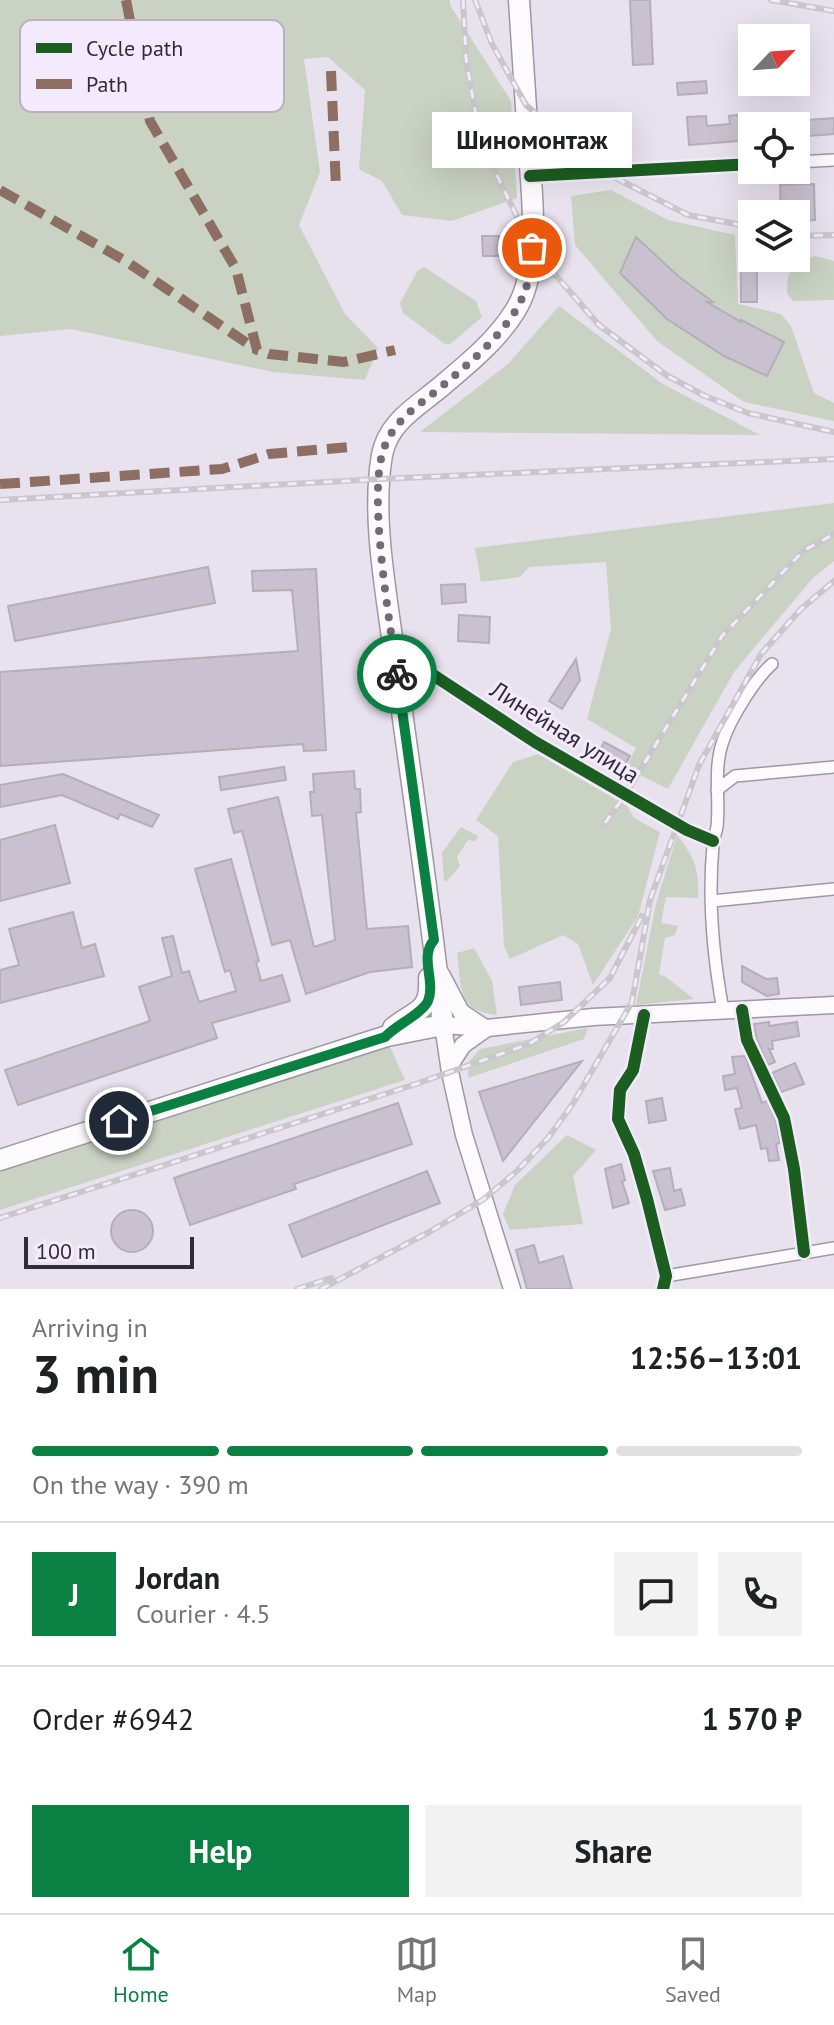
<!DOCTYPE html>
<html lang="en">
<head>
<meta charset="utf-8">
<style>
	:root { --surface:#fff; --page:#f2f2f2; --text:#202124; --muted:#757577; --line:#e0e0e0; --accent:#0b8043 }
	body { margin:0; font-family:"PT Sans",sans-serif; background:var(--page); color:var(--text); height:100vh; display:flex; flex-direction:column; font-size:30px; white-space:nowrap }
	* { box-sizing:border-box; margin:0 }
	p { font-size:26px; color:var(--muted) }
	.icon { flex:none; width:44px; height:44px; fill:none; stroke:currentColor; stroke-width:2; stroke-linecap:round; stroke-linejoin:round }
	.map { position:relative; height:1289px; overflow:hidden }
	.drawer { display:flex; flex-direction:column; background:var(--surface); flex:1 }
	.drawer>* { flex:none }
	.needle { width:52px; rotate:65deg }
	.buttons { position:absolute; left:738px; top:24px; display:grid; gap:16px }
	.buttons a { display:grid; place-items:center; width:72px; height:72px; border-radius:0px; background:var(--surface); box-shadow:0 8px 32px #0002; font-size:40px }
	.scale { position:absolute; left:24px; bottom:20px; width:170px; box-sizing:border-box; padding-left:8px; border:4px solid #312c35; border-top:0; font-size:22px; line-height:28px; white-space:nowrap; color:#312c35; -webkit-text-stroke:6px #f4eafd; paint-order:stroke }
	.pin { position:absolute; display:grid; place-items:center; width:68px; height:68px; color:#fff; margin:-34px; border:4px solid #fff; border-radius:50%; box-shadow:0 2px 8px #0007 }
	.courier { position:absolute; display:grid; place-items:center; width:80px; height:80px; margin:-40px; border:6px solid #0b8043; border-radius:50%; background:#fff; color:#222; box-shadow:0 2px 10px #0007 }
	.bubble { position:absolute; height:56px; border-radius:0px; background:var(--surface); box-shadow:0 8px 32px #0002; font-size:26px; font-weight:600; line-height:56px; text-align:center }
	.summary em { font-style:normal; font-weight:600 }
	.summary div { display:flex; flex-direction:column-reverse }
	.summary { display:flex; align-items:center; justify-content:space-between; height:136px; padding:0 32px }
	h1 { font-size:52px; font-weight:600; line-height:60px }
	.bar { display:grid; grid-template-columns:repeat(4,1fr); gap:12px 8px; align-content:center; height:96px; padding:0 32px }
	.bar i { height:10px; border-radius:6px; background:var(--line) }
	.bar .active { background:var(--accent) }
	.bar p { grid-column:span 4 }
	.line { display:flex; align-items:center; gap:20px; padding:0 32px; border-top:2px solid var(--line) }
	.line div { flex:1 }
	.round { display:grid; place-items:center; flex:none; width:84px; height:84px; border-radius:0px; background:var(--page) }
	.primary-button { display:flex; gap:16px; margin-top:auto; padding:16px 32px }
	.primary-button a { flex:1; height:92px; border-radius:0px; background:var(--accent); color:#fff; font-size:32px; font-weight:600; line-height:92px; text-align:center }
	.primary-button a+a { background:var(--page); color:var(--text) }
	.menu { display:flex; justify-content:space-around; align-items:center; height:112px; border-top:2px solid var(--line); background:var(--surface); font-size:22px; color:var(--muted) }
	.menu a { display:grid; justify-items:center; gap:4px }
	.menu .active { color:var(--accent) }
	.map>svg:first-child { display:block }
	.green { fill:#cad2c3 }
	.building { fill:#c9c1cf; stroke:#b4aeb8; stroke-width:2 }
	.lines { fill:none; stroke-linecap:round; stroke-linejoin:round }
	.street-casing { stroke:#9e98a3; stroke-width:14 }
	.secondary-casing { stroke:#9e98a3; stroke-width:19 }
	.highway-casing { stroke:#9e98a3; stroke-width:23 }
	.street { stroke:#fcfafc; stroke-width:11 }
	.secondary { stroke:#fcfafc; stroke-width:16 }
	.highway { stroke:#fcfafc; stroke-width:20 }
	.rail-casing { stroke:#c9c7c9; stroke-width:6 }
	.rail { stroke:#f4eafd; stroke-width:3; stroke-dasharray:9; stroke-linecap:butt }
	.quiet { stroke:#8d6e63; stroke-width:10; stroke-dasharray:20 10; stroke-linecap:butt }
	.cycleway-casing { stroke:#f4eafd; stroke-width:17 }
	.cycleway { stroke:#1b5e20; stroke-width:12 }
	.done { stroke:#716b76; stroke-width:8; stroke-dasharray:0 14.4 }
	.route { stroke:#0b8043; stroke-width:10 }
	.labels { text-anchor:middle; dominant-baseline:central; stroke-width:6; stroke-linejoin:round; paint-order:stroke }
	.street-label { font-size:24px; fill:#312c35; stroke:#f4eafd }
	.key { fill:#f4eafd; stroke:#bab1c1; stroke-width:2 }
	.key-label { font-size:22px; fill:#312c35 }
</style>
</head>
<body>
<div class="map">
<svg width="834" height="1289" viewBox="0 0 834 1289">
	<rect width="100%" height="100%" fill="#e8e1ee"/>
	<!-- green -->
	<g class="green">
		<polygon points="0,0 450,0 450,5 511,101 517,198 452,221 402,215 382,181 359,169 365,90 328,57 304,59 320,172 299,225 345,314 378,348 365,380 273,372 71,329 0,336"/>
		<polygon points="611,190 668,220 735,235 738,304 781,314 791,326 814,393 834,403 834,421 744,402 657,341 575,245 571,196"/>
		<polygon points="815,256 834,261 834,300 793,301 787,293 788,276 797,261"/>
		<polygon points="424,267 476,301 482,317 450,344 445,344 403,313 400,303 418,270"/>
		<polygon points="559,306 663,384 760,435 420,432 508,364"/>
		<polygon points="834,503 834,561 812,579 734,672 668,789 626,768 636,748 587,719 611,629 606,562 529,567 520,577 481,582 475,548"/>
		<polygon points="538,754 627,806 634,818 660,832 638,916 593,985 578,944 563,935 510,959 504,946 498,836 476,820 513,762"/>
		<polygon points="461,827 478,836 475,841 468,840 457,857 460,866 446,882 444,880 442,853"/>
		<path d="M677,835C694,856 700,871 698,898L666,897L661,923L678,926L675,935L665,938L659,974L666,977L694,999L636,1005L656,904Z"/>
		<path d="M474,948L492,981L497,1015C456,1011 462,987 457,953Z"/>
		<polygon points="588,1028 584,1039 468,1078 469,1062 480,1049"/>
		<polygon points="389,1045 405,1080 0,1210 0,1172"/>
		<polygon points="567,1135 596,1150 573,1176 583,1224 510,1230 503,1214 515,1185"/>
	</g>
	<!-- building -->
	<g class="building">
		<polygon points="630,0 650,0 653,64 633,65"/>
		<polygon points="706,81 707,93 678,95 677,83"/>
		<polygon points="747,114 747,124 752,124 752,140 689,145 687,117 706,116 707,126 730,124 729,116"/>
		<polygon points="834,118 834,134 796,137 796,121"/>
		<polygon points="814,184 815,220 796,221 796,214 781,214 780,185"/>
		<polygon points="482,236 499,236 500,256 483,256"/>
		<polygon points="636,237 678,276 713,302 707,302 741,322 741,320 784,342 767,376 724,356 667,319 620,273"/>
		<polygon points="741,239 752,239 752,258 757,258 757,302 741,302"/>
		<polygon points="208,567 215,603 15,641 8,606"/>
		<polygon points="316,569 326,750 304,751 303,744 0,766 0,672 298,651 292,590 253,591 252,571"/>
		<polygon points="465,584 466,602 442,604 441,585"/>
		<polygon points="459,615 490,617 489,643 458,641"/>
		<polygon points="576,659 580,680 562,709 549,701"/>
		<polygon points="604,742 630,756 621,772 596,757"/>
		<polygon points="284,767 286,780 221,790 219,777"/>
		<polygon points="354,771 355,789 360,789 361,812 356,813 367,929 408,926 412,967 370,972 306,994 290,940 272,945 242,831 234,833 228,809 278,797 314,947 335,940 322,815 312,816 310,792 314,792 313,774"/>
		<polygon points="63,774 159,815 152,827 120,814 118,819 62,795 0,807 0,785"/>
		<polygon points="55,825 70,883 0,901 0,840"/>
		<polygon points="231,859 259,961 256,962 261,981 282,975 290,1001 212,1023 217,1038 18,1105 5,1070 150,1021 139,987 172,976 162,938 173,936 182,973 189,971 199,1002 236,991 230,970 225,972 195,869"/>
		<polygon points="73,912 82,948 95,944 104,976 0,1003 0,970 19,965 9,929"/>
		<polygon points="742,966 766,979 777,978 779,994 767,996 742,982"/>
		<polygon points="560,982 562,1000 521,1005 519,987"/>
		<polygon points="769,1022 769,1026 797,1022 799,1036 772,1041 773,1049 769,1049 775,1062 768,1065 757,1040 754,1024"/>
		<polygon points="745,1056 762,1103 767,1101 776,1121 780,1143 776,1144 779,1160 769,1161 767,1148 761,1149 756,1125 740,1129 735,1109 742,1108 737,1088 725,1090 723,1076 735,1074 732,1057"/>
		<polygon points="582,1061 503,1161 479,1092"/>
		<polygon points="795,1063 804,1084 781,1092 772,1073"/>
		<polygon points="662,1098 666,1120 649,1123 646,1101"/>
		<polygon points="398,1103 412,1144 294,1184 296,1189 190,1225 174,1178"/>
		<polygon points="621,1164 625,1180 622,1181 629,1203 613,1208 605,1169"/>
		<polygon points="670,1168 674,1191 681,1189 685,1205 665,1210 653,1171"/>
		<polygon points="427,1171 440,1203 302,1257 289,1225"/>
		<circle cx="132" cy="1231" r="21"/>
		<polygon points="534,1245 539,1263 563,1256 572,1289 527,1289 516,1250"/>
	</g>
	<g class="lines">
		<defs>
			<g id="street">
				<polyline points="796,162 834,160"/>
				<polyline points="530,176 752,164"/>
				<polyline points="395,659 421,667 535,742 687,830 713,841"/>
				<polyline points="717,790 735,776 834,767"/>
				<polyline points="712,901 834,889"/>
				<path d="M723,1010C713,956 708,899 713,845C713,838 716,833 717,827C720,799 713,768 723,741C730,719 755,679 772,664"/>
				<polyline points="742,1010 747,1040 784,1118 794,1169 804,1252"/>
				<polyline points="644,1015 633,1070 620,1090 618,1119 634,1154 647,1199 666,1276 663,1289"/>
				<polyline points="666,1276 834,1248"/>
			</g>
			<g id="secondary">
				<polyline points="441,974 461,1012 482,1026"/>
				<polyline points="450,1065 463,1045 487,1028"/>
				<polyline points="512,1289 464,1135 450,1072 443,1025 487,1028 593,1017 834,1005"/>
			</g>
			<g id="highway">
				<path d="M393,1028C416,1009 431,1013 429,978"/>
				<path d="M0,1160L387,1036L443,1025C430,903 411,781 395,660C387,595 371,519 382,455C388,421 420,405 444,384C469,363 498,339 515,311C543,267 531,189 528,139C525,92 522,46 519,0"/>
			</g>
		</defs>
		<!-- street casing -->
		<use href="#street" class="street-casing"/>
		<!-- secondary casing -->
		<use href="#secondary" class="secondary-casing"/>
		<!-- highway casing -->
		<use href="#highway" class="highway-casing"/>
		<!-- street -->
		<use href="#street" class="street"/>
		<!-- secondary -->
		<use href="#secondary" class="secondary"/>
		<!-- highway -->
		<use href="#highway" class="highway"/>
		<defs>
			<g id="rail">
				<polyline points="463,0 466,58 480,140 532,248 599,325 666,375 705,396 748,413 834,432"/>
				<polyline points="475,0 492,44 526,105 604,172 688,215 752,227"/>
				<polyline points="771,0 834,11"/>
				<polyline points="796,236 834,235"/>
				<polyline points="0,500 380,479 834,459"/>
				<polyline points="605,823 625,795 722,636 803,551 834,534"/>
				<polyline points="0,1218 416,1084 529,1044 564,1022 610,978 642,916"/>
				<polyline points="297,1289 331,1278"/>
				<polyline points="321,1289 431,1231 484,1199 517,1171 548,1138 572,1105 632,1002 650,900 699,765 761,654 801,609 834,581"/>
			</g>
		</defs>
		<!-- rail casing -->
		<use href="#rail" class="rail-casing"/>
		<!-- rail -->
		<use href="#rail" class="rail"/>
		<!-- quiet -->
		<g class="quiet">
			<polyline points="126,0 150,121 236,269 257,350 269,354 344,362 395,350"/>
			<polyline points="331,71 336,188"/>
			<polyline points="0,190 124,260 257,350"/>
			<polyline points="0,484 222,469 269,454 349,447"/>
		</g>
		<defs>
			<g id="cycleway">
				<polyline points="530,176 752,164"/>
				<polyline points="395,659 421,667 535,742 687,830 713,841"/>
				<polyline points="742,1010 747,1040 784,1118 794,1169 804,1252"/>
				<polyline points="644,1015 633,1070 620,1090 618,1119 634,1154 647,1199 666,1276 663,1289"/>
			</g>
		</defs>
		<!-- cycleway casing -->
		<use href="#cycleway" class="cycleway-casing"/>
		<!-- cycleway -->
		<use href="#cycleway" class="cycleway"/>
	</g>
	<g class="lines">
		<!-- done -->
		<path class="done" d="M397,674C390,622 367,494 384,448C395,419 418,406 441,387C469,364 510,329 523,296C530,281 530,264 532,248"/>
		<!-- route -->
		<path class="route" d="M119,1121L385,1037C396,1025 422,1014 428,1001C436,981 419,957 434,940L397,674"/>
	</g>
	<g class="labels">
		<!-- street labels -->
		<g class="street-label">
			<text transform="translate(565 732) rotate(32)">Линейная улица</text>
		</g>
	</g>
	<!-- legend -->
	<rect x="20" y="20" width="264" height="92" rx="12" class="key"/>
	<rect x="36" y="43" width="36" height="10" fill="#1b5e20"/>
	<rect x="36" y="79" width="36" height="10" fill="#8d6e63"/>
	<g class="key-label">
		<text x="86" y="56">Cycle path</text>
		<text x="86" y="92">Path</text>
	</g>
</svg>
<div class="buttons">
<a><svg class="needle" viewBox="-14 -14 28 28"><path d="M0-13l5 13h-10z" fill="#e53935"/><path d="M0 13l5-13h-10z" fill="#757577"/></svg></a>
<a><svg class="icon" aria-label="locate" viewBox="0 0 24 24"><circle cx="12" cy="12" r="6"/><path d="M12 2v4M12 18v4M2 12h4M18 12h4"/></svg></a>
<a><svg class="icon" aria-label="layers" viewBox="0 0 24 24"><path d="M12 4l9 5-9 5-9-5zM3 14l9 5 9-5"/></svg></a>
</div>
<div class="scale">100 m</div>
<div class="pin" style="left:532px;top:248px;background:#ea580c"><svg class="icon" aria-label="bag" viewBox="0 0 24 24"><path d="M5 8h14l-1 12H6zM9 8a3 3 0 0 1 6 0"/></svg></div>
<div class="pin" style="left:119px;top:1121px;background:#1f2937"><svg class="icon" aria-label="home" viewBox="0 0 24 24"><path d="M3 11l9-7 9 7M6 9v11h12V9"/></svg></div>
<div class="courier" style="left:397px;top:674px"><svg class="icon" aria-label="bike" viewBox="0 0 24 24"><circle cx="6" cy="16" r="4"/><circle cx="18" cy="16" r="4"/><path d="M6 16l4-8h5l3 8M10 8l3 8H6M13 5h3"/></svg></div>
<div class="bubble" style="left:432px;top:112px;width:200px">Шиномонтаж</div>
</div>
<section class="drawer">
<div class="summary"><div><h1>3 min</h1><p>Arriving in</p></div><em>12:56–13:01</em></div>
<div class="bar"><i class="active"></i><i class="active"></i><i class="active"></i><i></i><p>On the way · 390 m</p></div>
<div class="line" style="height:144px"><b class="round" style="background:var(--accent);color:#fff">J</b><div><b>Jordan</b><p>Courier · 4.5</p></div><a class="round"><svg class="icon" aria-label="chat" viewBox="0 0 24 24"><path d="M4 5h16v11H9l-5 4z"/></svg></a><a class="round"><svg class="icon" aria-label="phone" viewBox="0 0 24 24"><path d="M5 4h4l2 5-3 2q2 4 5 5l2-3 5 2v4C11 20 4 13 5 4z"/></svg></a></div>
<div class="line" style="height:104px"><div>Order #6942</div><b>1 570 ₽</b></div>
<div class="primary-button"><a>Help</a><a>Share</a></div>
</section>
<nav class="menu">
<a class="active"><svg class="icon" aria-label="home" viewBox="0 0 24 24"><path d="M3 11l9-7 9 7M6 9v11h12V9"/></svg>Home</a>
<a><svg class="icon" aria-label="map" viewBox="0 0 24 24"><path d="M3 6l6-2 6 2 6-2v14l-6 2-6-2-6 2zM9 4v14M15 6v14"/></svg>Map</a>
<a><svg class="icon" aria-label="saved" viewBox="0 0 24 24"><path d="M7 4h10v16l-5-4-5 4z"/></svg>Saved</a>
</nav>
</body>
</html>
